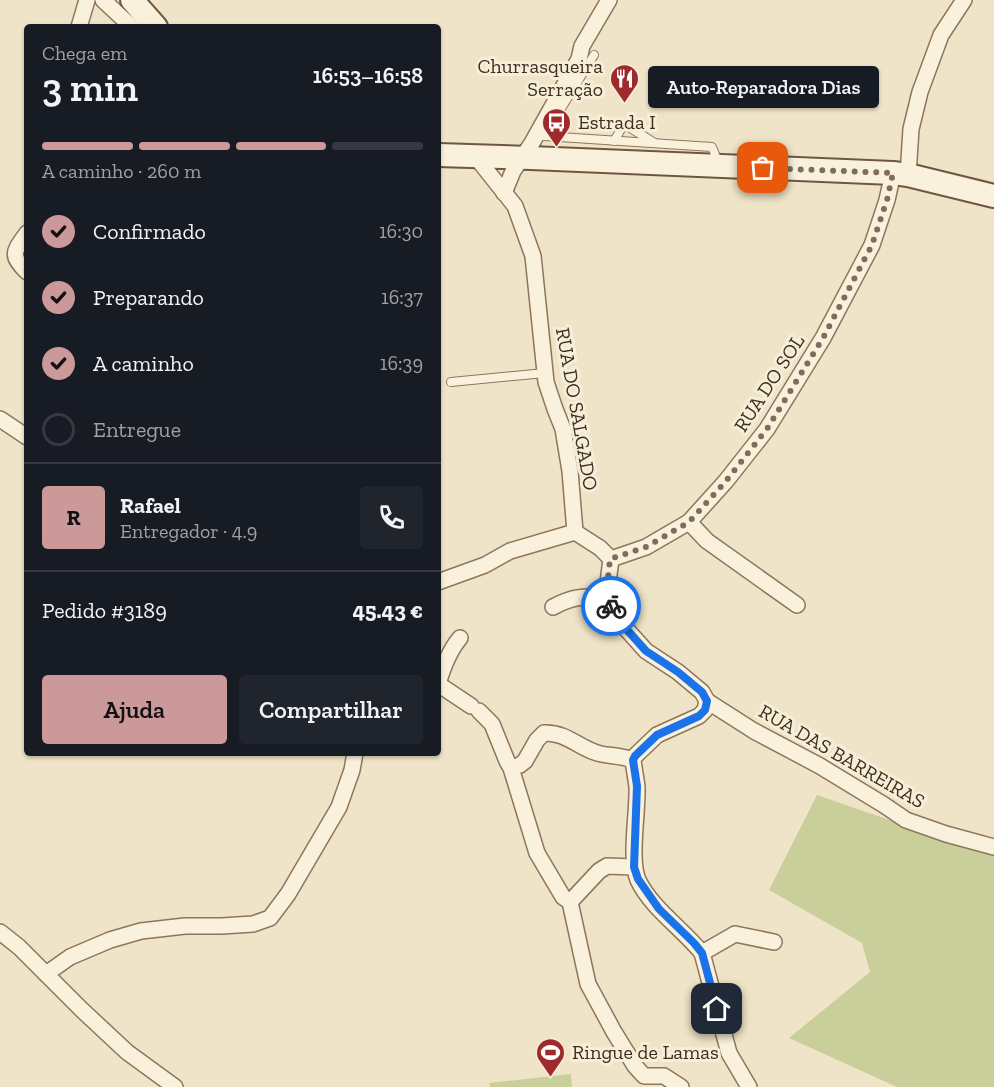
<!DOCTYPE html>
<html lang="pt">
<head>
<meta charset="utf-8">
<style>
	:root { --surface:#171b24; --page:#20242c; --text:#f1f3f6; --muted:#9ea1a6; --line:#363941; --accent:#cc999b }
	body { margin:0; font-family:"Zilla Slab",serif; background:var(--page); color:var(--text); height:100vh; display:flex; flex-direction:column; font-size:22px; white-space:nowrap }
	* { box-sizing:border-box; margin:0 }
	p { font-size:20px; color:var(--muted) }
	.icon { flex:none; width:33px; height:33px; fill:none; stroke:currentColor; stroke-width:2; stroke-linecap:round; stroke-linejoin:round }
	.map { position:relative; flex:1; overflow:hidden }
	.panel { position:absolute; left:24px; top:24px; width:417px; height:732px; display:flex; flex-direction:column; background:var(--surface); border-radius:6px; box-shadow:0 2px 4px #0004 }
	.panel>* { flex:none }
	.pin { position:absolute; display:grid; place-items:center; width:51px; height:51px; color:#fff; margin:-26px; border-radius:12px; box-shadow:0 3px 9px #0006 }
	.courier { position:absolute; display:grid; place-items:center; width:60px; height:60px; margin:-30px; border:4px solid #1a73e8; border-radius:50%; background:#fff; color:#222; box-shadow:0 2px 8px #0007 }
	.bubble { position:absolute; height:42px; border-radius:6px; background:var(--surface); box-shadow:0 2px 4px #0004; font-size:20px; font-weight:600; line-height:42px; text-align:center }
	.overview em { font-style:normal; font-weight:600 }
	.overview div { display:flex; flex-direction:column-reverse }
	.overview { display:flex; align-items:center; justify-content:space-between; height:102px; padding:0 18px }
	h1 { font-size:39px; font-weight:600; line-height:45px }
	.bar { display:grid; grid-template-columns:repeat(4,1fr); gap:9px 6px; align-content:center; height:72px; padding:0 18px }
	.bar i { height:8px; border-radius:4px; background:var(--line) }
	.bar .active { background:var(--accent) }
	.bar p { grid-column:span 4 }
	.line { display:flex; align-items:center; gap:15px; padding:0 18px; border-top:2px solid var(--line) }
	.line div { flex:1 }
	.round { display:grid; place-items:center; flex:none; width:63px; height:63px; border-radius:6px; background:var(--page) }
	ol { padding:0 18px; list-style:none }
	li { display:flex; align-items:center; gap:18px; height:66px }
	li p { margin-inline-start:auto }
	li .icon { padding:6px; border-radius:50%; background:var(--accent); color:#111; stroke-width:4 }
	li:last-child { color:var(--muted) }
	li i { width:33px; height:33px; border:3px solid var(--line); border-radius:50% }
	.primary-button { display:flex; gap:12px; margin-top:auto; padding:12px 18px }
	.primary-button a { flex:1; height:69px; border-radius:6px; background:var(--accent); color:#111; font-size:24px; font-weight:600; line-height:69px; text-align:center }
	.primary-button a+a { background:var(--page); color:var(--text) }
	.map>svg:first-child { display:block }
	.green { fill:#c9cf9b }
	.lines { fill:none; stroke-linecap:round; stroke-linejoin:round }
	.lane-casing { stroke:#8d765c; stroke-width:10 }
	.street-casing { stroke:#8d765c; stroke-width:18 }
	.secondary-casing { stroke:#6f573f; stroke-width:26 }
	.lane { stroke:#faf1dc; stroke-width:8 }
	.street { stroke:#faf1dc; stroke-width:15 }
	.secondary { stroke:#faf1dc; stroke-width:22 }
	.done { stroke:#7c6e5b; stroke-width:6; stroke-dasharray:0 10.8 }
	.route { stroke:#1a73e8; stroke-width:8 }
	.labels { text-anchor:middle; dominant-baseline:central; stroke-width:6; stroke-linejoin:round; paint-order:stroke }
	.poi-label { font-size:20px; fill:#3d2e20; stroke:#f7eed8; text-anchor:start }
	.street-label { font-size:20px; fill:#3d2e20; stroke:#f7eed8 }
</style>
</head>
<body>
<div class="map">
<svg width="994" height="1087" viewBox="0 0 994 1087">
	<rect width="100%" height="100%" fill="#f0e4c8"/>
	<!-- green -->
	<g class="green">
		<polygon points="817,795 994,856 994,1087 897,1087 789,1038 870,972 862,943 769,890"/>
		<polygon points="571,1074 572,1087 490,1087 489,1083"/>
	</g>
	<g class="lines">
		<defs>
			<g id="lane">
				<polyline points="546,133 594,55"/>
				<polyline points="544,136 712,147 718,162"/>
				<polyline points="614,141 624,124 653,142"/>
				<polyline points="451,382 545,373"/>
			</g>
			<g id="street">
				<polyline points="103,0 132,27"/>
				<polyline points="79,27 87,0"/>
				<polyline points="476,157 515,206 533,256 546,382 555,409 563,429 570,471 575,532"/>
				<polyline points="908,175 911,129 920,92 941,35 964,0"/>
				<polyline points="504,193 513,171 532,143 579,59 582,46 609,0"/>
				<path d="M27,233C14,252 9,254 27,272"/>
				<polyline points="0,419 27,437"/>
				<polyline points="689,522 707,541 797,605"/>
				<path d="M575,532L600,548L611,559L606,598L620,622L646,651L678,672L702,692L707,701L705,710L699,716L657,735L635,756L633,760C634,769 636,778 637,787C638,812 629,859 638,880C652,909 682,928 702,953L729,1053L749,1087"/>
				<polyline points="611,559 646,547 689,522 726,481 767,429 823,338 872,245 887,200 893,173"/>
				<polyline points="438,582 485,565 510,551 575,532"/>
				<path d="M553,607C573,596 585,596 606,598"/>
				<path d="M438,684C443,667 449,651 460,638"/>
				<polyline points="438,684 471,706"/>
				<polyline points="707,701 754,731 820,766 884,805 906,820 946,834 994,847"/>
				<polyline points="479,711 492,724 507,761 511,768 537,853 563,897 570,902 588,984 614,1032 635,1066 644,1076 664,1076 681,1087"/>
				<path d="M511,768L520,765L525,761L537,740L544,733C568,732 580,750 601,754C612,756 622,756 633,760"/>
				<polyline points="570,902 599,871 607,866 634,867"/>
				<polyline points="0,932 19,947 82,1010 127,1052 175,1087"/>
				<polyline points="702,953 735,934 774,942"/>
				<polyline points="46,974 70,957 110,940 141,931 185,926 222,926 253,924 270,918 288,894 339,807 352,770 355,753"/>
			</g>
			<g id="secondary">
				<polyline points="132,0 156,27"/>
				<polyline points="438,155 531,158 893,173 908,175 994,196"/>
			</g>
		</defs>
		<!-- lane casing -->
		<use href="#lane" class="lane-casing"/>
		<!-- street casing -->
		<use href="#street" class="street-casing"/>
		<!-- secondary casing -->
		<use href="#secondary" class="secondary-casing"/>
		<!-- lane -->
		<use href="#lane" class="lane"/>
		<!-- street -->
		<use href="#street" class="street"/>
		<!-- secondary -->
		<use href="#secondary" class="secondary"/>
	</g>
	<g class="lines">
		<!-- done -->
		<polyline class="done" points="611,606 606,598 610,559 646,547 689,522 726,481 767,429 823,338 872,245 887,200 893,173 763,168"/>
		<!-- route -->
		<polyline class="route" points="611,606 620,622 646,651 678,672 702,692 707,701 705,710 699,716 657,735 635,756 633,760 637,786 634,867 638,879 659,909 694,943 702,953 717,1009"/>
	</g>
	<!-- icons -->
	<defs>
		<symbol id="restaurant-pin" viewBox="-11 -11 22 30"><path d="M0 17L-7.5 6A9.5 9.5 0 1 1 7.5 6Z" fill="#9e2a2b" stroke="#f7eed8"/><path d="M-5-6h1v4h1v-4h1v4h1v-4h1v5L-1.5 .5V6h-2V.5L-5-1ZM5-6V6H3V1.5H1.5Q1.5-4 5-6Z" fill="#fff"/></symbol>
		<symbol id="bus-pin" viewBox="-11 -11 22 30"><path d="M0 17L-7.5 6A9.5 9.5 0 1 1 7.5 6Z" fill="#9e2a2b" stroke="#f7eed8"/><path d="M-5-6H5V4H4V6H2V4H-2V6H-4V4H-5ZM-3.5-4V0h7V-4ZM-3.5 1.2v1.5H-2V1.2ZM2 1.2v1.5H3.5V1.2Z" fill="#fff"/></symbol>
		<symbol id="stadium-pin" viewBox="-11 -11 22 30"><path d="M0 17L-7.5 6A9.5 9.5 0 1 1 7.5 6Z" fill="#9e2a2b" stroke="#f7eed8"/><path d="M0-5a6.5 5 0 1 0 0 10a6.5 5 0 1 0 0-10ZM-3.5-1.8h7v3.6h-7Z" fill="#fff"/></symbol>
	</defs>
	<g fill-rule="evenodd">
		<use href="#restaurant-pin" x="608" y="62" width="33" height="45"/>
		<use href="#bus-pin" x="540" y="106" width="33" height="45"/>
		<use href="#stadium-pin" x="534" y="1036" width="33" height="45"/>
	</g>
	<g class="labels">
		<!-- poi labels -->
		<g class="poi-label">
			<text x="603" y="66" text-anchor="end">Churrasqueira<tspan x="603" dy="23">Serração</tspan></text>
			<text x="578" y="122">Estrada I</text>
			<text x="572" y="1052">Ringue de Lamas</text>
		</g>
		<!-- street labels -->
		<g class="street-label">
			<text transform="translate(769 383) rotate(-57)">RUA DO SOL</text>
			<text transform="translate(577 409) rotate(80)">RUA DO SALGADO</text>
			<text transform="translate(842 756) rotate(30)">RUA DAS BARREIRAS</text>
		</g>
	</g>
</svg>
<div class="pin" style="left:763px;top:168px;background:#ea580c"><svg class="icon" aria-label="bag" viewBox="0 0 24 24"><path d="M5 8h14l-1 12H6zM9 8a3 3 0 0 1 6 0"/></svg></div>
<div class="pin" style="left:717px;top:1009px;background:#1f2937"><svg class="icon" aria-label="home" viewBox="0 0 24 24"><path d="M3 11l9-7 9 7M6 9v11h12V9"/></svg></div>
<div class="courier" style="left:611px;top:606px"><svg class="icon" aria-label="bike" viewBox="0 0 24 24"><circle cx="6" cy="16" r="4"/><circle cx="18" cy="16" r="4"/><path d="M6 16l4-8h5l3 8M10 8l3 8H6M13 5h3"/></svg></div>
<div class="bubble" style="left:648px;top:66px;width:231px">Auto-Reparadora Dias</div>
<section class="panel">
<div class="overview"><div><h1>3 min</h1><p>Chega em</p></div><em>16:53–16:58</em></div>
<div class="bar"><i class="active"></i><i class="active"></i><i class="active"></i><i></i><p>A caminho · 260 m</p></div>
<ol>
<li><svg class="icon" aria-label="check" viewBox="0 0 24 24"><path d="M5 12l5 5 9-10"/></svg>Confirmado<p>16:30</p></li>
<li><svg class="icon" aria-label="check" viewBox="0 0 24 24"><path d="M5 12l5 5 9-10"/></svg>Preparando<p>16:37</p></li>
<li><svg class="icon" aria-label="check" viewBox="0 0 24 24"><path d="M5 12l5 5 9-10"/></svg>A caminho<p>16:39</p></li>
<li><i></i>Entregue</li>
</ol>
<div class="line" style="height:108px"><b class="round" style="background:var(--accent);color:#111">R</b><div><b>Rafael</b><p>Entregador · 4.9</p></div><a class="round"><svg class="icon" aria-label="phone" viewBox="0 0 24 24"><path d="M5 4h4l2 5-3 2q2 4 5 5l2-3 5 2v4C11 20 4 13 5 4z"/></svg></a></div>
<div class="line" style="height:78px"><div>Pedido #3189</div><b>45.43 €</b></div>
<div class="primary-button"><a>Ajuda</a><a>Compartilhar</a></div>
</section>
</div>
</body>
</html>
